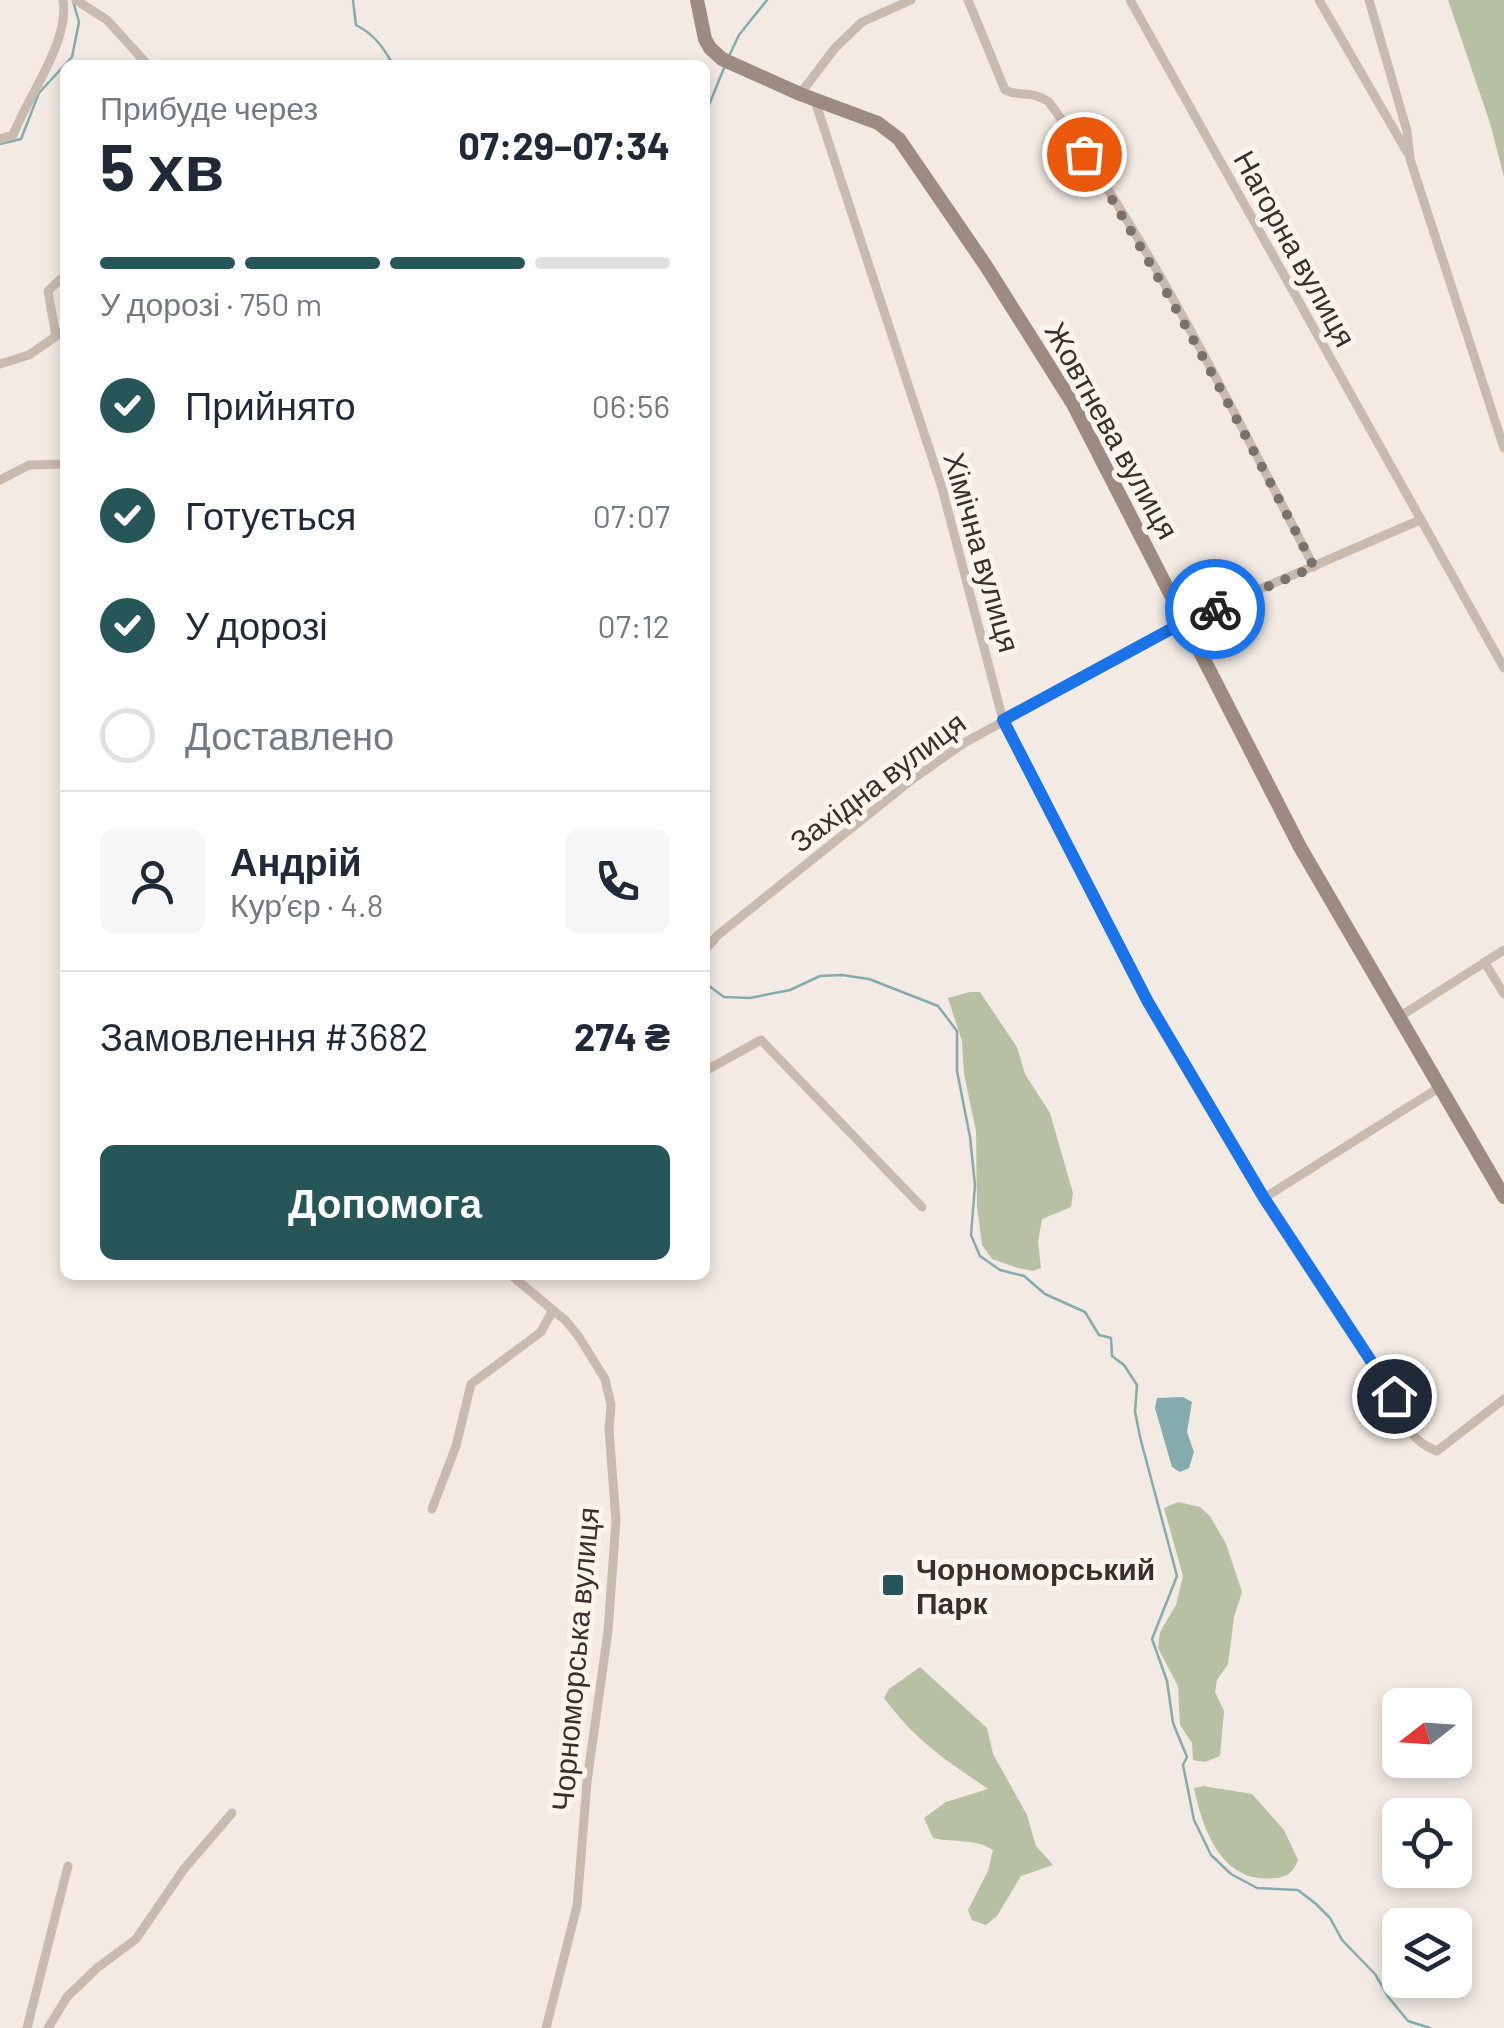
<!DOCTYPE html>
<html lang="uk">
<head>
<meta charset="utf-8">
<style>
	:root { --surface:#fff; --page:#f6f6f7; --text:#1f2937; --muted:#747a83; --line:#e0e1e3; --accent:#265657 }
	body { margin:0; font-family:Barlow,sans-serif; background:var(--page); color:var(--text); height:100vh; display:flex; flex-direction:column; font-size:38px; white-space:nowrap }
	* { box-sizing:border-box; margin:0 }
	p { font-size:32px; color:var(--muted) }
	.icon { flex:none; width:55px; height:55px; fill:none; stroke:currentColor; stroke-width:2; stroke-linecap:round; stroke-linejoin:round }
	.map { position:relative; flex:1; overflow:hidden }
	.panel { position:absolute; left:60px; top:60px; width:650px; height:1220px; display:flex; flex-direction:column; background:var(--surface); border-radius:15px; box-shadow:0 5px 15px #0003 }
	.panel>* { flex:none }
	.needle { width:65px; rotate:253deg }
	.tools { position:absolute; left:1382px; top:1688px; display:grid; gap:20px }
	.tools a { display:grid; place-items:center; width:90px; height:90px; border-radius:15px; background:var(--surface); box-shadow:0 5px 15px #0003; font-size:50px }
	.pin { position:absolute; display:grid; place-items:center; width:85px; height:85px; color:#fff; margin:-42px; border:5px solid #fff; border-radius:50%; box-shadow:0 2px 10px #0007 }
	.courier { position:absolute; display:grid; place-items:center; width:100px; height:100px; margin:-50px; border:8px solid #1a73e8; border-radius:50%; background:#fff; color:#222; box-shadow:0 2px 12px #0007 }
	.summary em { font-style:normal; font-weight:700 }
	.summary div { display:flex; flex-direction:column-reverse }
	.summary { display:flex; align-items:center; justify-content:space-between; height:170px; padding:0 40px }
	h1 { font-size:65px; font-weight:700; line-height:75px }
	.bar { display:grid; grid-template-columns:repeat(4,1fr); gap:15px 10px; align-content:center; height:120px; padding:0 40px }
	.bar i { height:12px; border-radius:8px; background:var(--line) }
	.bar .on { background:var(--accent) }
	.bar p { grid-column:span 4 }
	.line { display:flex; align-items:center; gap:25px; padding:0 40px; border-top:2px solid var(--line) }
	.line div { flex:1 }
	.round { display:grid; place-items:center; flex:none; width:105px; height:105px; border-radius:15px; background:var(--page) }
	ol { padding:0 40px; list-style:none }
	li { display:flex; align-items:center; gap:30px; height:110px }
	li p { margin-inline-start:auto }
	li .icon { padding:10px; border-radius:50%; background:var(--accent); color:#fff; stroke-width:4 }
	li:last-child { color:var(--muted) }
	li i { width:55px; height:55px; border:5px solid var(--line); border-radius:50% }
	.primary-button { display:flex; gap:20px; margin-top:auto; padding:20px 40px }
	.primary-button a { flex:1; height:115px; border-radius:15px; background:var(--accent); color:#fff; font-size:40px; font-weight:700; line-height:115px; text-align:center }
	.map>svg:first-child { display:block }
	.green { fill:#b8c0a4 }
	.water { fill:#84acad }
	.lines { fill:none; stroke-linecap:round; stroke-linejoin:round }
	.stream { stroke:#84acad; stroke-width:2.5 }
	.street { stroke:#c9baaf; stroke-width:9 }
	.secondary { stroke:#9d8a81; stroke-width:14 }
	.done { stroke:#7a716d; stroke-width:10; stroke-dasharray:0 18 }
	.route { stroke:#1a73e8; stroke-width:12 }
	.poi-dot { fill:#265657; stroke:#faf4ef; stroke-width:4 }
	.labels { text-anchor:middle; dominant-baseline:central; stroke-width:10; stroke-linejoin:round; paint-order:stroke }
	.street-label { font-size:30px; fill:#39302d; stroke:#faf4ef }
	.poi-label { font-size:30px; font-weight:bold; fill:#39302d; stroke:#faf4ef; text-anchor:start }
</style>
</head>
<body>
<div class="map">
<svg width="1504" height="2028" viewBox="0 0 1504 2028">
	<rect width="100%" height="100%" fill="#f2eae3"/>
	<!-- green -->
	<g class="green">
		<polygon points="1448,0 1504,0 1504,177 1490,123"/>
		<polygon points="970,992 980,992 1017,1047 1025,1074 1050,1113 1073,1193 1071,1207 1042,1219 1038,1242 1041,1268 1033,1271 1018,1268 992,1259 982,1245 977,1206 976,1131 964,1074 962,1041 948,998"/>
		<polygon points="1178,1502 1200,1507 1210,1516 1226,1544 1242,1592 1234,1617 1228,1664 1217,1680 1215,1692 1224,1711 1220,1756 1205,1762 1193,1760 1192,1743 1180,1725 1178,1686 1158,1648 1160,1632 1176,1605 1183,1576 1164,1508"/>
		<path d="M920,1667L987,1728L993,1754L1027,1815L1036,1846L1053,1865L1021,1876L997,1916L986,1925L972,1920L968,1910L988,1871L993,1850C975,1838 954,1843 933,1838L924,1818L946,1802L988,1789C943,1758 917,1742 884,1698L889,1689Z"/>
		<path d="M1203,1786L1252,1794L1284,1830L1298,1860C1293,1872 1289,1876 1276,1878C1222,1885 1203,1831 1194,1788Z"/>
	</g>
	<!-- water -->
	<polygon class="water" points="1183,1397 1192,1402 1187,1432 1194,1452 1189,1468 1180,1472 1172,1467 1155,1408 1157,1398"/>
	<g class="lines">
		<!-- stream -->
		<g class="stream">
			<path d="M353,0L356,25C374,34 384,48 393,65"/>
			<polyline points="729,56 739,35 767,0"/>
			<polyline points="705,115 724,68"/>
			<polyline points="0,144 21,139 39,93 72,57 79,22 73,1"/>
			<polyline points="705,242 708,276 705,279"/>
			<polyline points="705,983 724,997 750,998 790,990 820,976 842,975 869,979 938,1006 957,1031 957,1071 970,1137 975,1185 971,1235 980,1256 1000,1270 1024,1276 1045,1294 1085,1312 1099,1335 1111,1338 1112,1356 1124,1365 1137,1385 1135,1411 1140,1437 1177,1576 1152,1639 1167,1681 1173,1723 1187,1757 1183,1765 1194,1820 1211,1855 1231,1874 1257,1888 1298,1890 1316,1904 1330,1918 1342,1940 1375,1974 1389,1998 1408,2021 1430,2028"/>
		</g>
		<!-- street -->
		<g class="street">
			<polyline points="76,0 107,20 148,65"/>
			<path d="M968,0L1005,90C1021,98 1029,89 1049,102C1153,246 1233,410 1314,567"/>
			<polyline points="1130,0 1504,668"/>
			<polyline points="1319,0 1407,152"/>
			<polyline points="1369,0 1407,131 1410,159 1504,448"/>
			<polyline points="800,94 835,48 862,22 911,0"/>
			<path d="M814,98L942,488L1003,720L1148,1003L1264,1198L1394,1396C1403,1421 1411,1442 1437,1451L1504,1399"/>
			<path d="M0,139L13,135C29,94 70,41 63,0"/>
			<polyline points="56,336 48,291 65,275"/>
			<polyline points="0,364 29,355 62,332"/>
			<polyline points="0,480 29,465 65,464"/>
			<polyline points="705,950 718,935 914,778 964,743 1184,622 1420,520"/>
			<polyline points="1485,963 1504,994"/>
			<polyline points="1399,1017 1504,950"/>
			<polyline points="705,1071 761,1040 922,1207"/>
			<polyline points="1264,1198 1440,1087"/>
			<polyline points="511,1275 566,1321 579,1337 605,1379 611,1405 609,1429 616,1521 608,1631 587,1782 577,1906 546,2028"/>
			<polyline points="432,1509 456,1446 471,1384 541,1332 553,1310"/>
			<polyline points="27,2028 68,1866"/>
			<polyline points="48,2028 67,1997 97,1968 136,1939 184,1869 232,1813"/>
		</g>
		<!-- secondary -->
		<polyline class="secondary" points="697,0 705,39 710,48 722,59 800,94 878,123 899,139 986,266 1073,404 1300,847 1504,1197"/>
	</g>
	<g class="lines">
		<!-- done -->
		<path class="done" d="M1084,154C1168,288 1242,427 1314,567L1215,609"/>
		<!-- route -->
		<polyline class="route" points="1215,609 1184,622 1003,720 1148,1002 1264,1198 1394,1396"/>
	</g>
	<!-- markers -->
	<rect class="poi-dot" x="881" y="1573" width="24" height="24" rx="5"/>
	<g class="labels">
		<!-- street labels -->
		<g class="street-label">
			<text transform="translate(1296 248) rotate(61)">Нагорна вулиця</text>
			<text transform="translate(1113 430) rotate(61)">Жовтнева вулиця</text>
			<text transform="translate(983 552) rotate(74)">Хімічна вулиця</text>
			<text transform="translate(877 781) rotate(-37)">Західна вулиця</text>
			<text transform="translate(574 1659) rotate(-85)">Чорноморська вулиця</text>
		</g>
		<!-- poi labels -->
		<g class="poi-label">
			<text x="916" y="1568">Чорноморський<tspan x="916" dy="34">Парк</tspan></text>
		</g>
	</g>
</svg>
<div class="tools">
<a><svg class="needle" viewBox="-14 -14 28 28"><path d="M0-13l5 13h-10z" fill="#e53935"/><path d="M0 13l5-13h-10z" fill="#747a83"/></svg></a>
<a><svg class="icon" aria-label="locate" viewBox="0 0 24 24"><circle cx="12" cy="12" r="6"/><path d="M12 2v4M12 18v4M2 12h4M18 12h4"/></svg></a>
<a><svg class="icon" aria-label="layers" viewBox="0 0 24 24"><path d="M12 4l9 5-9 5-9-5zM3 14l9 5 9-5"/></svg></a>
</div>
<div class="pin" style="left:1084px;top:154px;background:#ea580c"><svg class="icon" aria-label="bag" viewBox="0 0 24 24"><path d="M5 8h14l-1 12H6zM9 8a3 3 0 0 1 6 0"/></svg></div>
<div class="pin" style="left:1394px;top:1396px;background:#1f2937"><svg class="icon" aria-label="home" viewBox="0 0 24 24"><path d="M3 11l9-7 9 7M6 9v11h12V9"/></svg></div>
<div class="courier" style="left:1215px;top:609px"><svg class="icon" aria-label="bike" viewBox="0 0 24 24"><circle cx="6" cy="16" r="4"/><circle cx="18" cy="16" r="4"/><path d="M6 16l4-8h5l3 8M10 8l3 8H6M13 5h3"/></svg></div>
<section class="panel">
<div class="summary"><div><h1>5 хв</h1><p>Прибуде через</p></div><em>07:29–07:34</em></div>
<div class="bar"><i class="on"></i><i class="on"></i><i class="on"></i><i></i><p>У дорозі · 750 m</p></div>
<ol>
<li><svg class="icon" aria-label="check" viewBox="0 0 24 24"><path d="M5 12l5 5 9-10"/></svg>Прийнято<p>06:56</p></li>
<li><svg class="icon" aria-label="check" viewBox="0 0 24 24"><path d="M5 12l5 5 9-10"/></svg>Готується<p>07:07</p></li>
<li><svg class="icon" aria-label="check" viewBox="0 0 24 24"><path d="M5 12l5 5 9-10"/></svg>У дорозі<p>07:12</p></li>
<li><i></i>Доставлено</li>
</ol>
<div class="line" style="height:180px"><a class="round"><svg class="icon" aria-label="person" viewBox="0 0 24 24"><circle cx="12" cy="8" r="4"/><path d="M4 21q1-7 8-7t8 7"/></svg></a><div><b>Андрій</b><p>Кур’єр · 4.8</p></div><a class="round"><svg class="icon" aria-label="phone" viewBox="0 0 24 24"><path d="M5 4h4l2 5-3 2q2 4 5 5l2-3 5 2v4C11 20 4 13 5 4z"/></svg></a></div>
<div class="line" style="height:130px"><div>Замовлення #3682</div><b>274 ₴</b></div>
<div class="primary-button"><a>Допомога</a></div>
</section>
</div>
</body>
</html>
